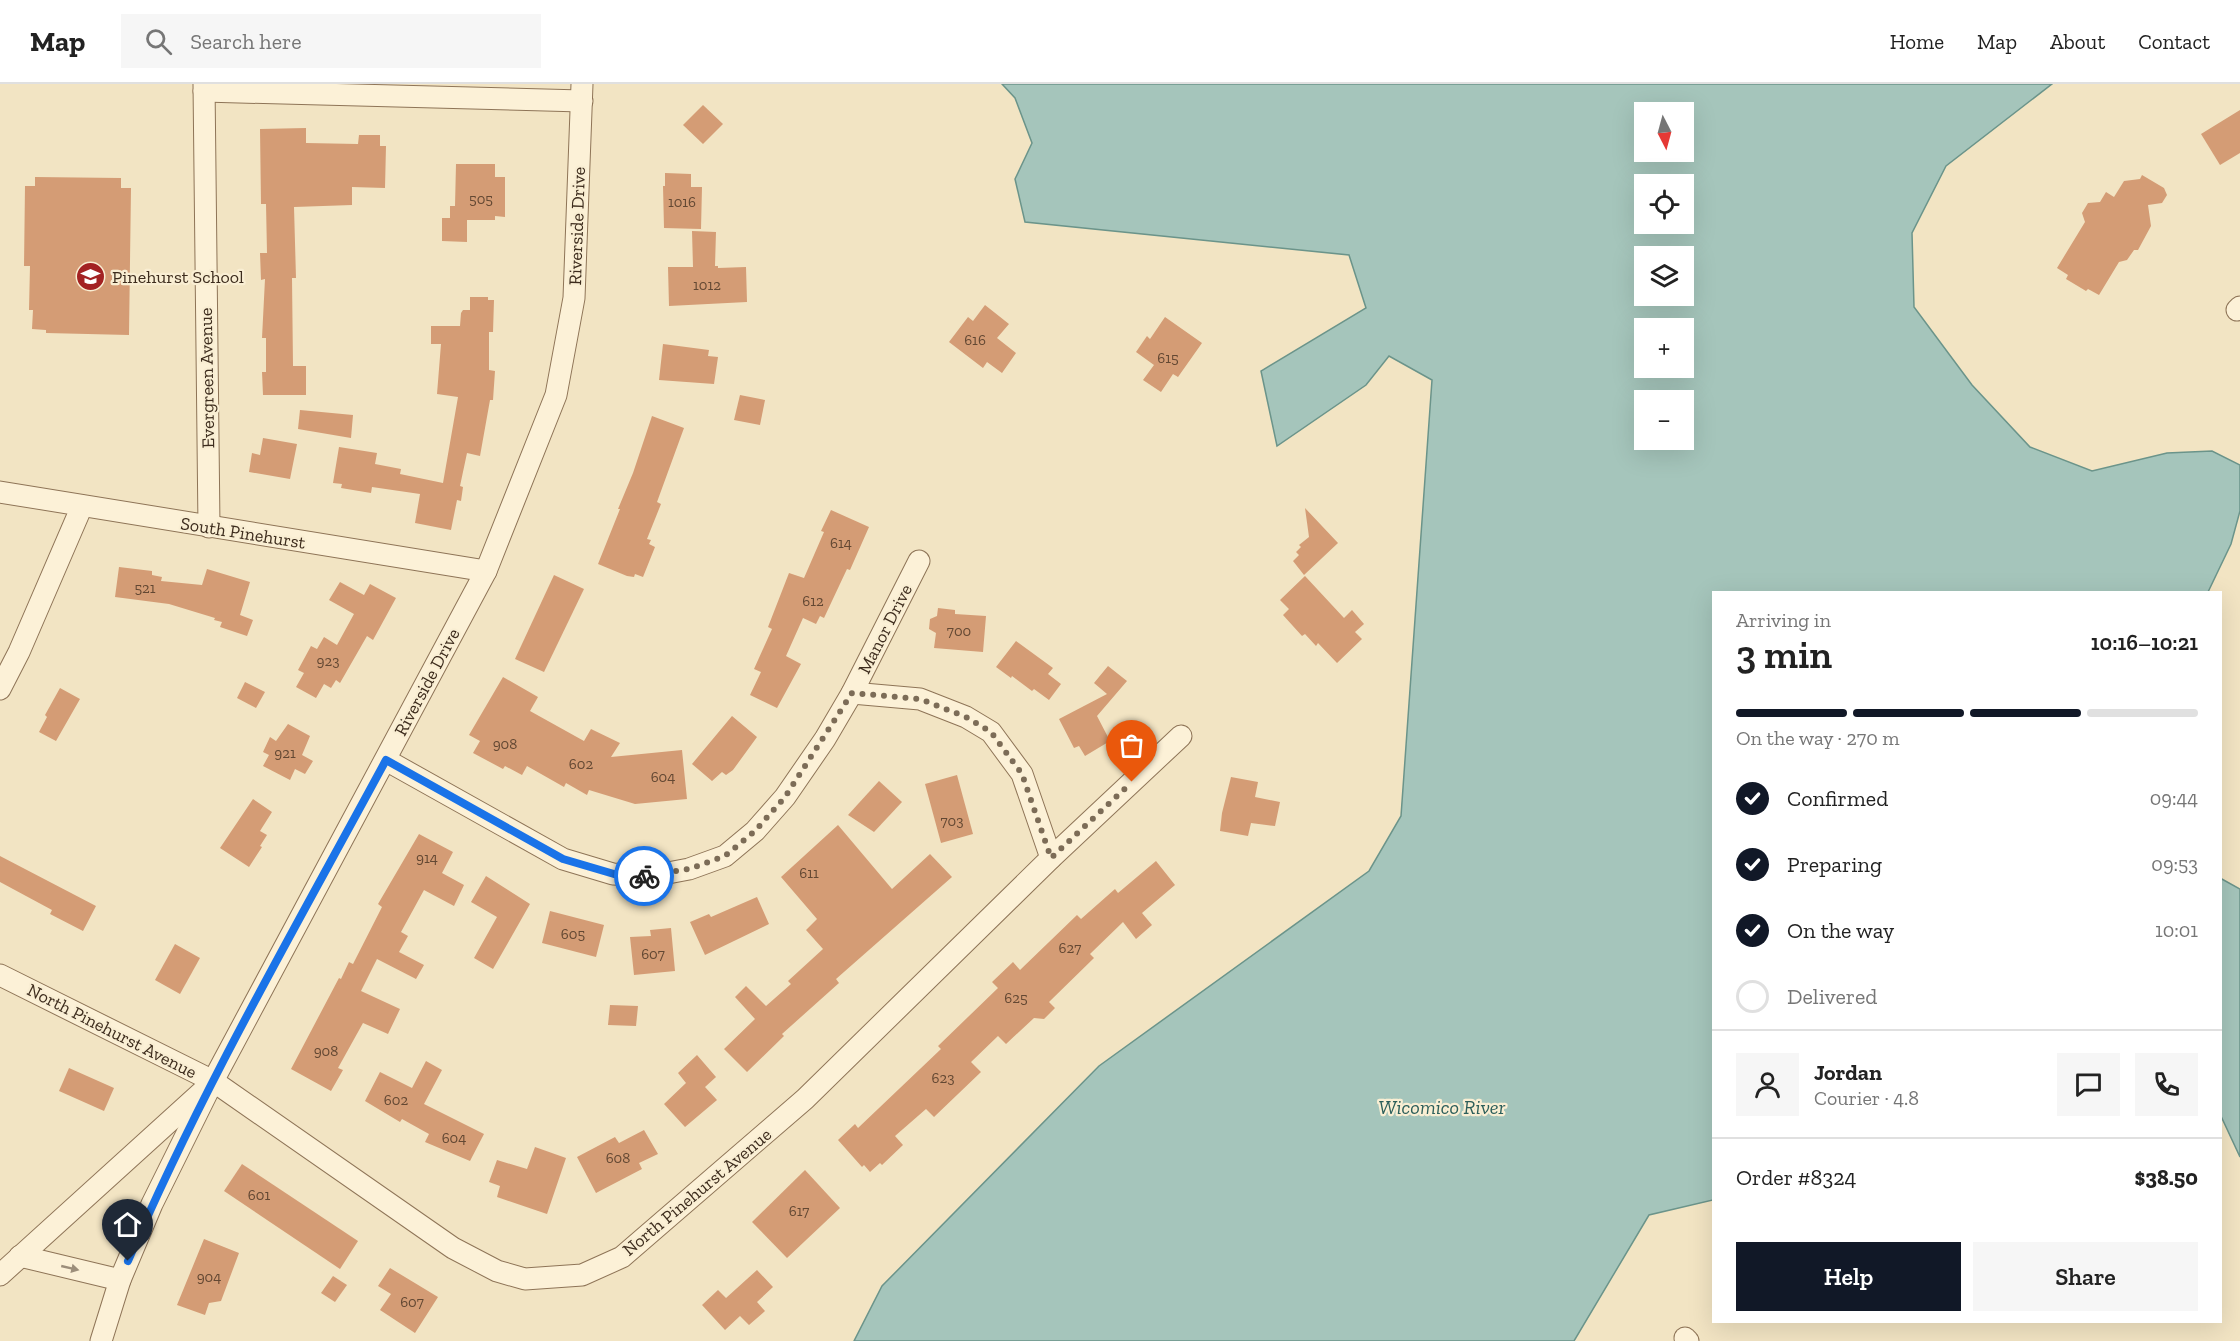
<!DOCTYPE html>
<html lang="en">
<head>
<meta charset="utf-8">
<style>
	:root { --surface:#fff; --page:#f6f6f6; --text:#222; --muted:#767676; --line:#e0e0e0; --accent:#111827 }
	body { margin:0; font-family:"Zilla Slab",serif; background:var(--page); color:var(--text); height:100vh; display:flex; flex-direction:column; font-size:22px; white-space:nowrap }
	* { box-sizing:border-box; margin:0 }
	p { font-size:20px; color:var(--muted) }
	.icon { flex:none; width:33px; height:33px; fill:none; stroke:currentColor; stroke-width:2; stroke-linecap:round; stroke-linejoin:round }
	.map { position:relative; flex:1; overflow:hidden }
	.details { position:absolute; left:1712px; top:507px; width:510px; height:732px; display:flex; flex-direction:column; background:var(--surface); border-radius:0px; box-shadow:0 6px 24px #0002 }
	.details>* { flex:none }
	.needle { width:39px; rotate:174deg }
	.tools { position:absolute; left:1634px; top:18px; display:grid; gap:12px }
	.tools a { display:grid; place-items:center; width:60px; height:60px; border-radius:0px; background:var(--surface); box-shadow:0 6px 24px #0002; font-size:30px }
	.pin { position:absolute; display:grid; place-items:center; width:51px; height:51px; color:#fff; margin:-62px -26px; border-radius:50% 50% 50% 0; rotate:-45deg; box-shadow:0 0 6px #0007 }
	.pin .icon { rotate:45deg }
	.courier { position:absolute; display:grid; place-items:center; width:60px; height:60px; margin:-30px; border:4px solid #1a73e8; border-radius:50%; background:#fff; color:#222; box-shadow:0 2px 8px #0007 }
	.headline em { font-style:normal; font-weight:600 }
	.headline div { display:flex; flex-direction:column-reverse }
	.headline { display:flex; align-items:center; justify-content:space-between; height:102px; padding:0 24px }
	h1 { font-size:39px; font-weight:600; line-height:45px }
	.bar { display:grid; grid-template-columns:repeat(4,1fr); gap:9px 6px; align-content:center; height:72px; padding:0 24px }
	.bar i { height:8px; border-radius:4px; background:var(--line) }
	.bar .selected { background:var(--accent) }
	.bar p { grid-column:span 4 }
	.line { display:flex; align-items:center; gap:15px; padding:0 24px; border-top:2px solid var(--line) }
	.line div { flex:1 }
	.round { display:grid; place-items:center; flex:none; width:63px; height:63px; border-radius:0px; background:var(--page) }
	ol { padding:0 24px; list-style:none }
	li { display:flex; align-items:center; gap:18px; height:66px }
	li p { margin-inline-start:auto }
	li .icon { padding:6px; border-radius:50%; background:var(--accent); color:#fff; stroke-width:4 }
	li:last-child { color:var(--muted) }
	li i { width:33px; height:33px; border:3px solid var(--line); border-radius:50% }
	.action { display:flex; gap:12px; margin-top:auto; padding:12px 24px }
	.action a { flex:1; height:69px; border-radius:0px; background:var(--accent); color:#fff; font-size:24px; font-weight:600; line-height:69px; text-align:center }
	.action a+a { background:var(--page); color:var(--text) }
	header { display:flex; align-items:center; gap:36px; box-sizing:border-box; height:84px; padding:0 30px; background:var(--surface); border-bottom:2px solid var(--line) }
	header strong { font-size:28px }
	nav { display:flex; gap:33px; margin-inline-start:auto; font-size:21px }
	.search { width:420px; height:54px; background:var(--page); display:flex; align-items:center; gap:15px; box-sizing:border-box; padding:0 21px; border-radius:0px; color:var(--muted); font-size:22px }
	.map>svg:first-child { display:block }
	.water { fill:#a5c5bb; stroke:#6b948a; stroke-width:1.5; fill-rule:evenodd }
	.building { fill:#d49c75 }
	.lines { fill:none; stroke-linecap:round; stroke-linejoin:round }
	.minor-casing { stroke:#8e7457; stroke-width:23 }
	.minor { stroke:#fcf1d7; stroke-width:21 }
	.oneway { fill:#9c8e7a }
	.done { stroke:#7c6c57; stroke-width:6; stroke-dasharray:0 10.8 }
	.route { stroke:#1a73e8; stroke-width:8 }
	.labels { text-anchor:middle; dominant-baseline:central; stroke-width:4.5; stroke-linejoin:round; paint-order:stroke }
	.number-label { font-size:15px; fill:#634833 }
	.street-label { font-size:18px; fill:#3d2c1d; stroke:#f9eed3 }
	.poi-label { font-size:18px; fill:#3d2c1d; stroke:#f9eed3; text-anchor:start }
	.water-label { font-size:20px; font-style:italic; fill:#2b5e5a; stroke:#f9eed3 }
</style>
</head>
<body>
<header>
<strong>Map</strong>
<div class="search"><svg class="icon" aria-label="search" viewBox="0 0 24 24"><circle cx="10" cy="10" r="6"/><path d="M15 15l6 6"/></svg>Search here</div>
<nav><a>Home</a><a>Map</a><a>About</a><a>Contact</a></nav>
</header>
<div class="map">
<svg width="2240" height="1257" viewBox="0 0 2240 1257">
	<rect width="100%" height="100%" fill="#f2e4c3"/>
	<!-- water -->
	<g class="water">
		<path d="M1002,0H2052L1946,82L1912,149L1914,223L1972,301L2030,363L2092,387L2167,369L2212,367L2240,381V427L2231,460L2208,508H1713V1116L1649,1131L1574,1257H854L882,1202L1099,982L1369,787L1401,732L1432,296L1389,272L1366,301L1277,362L1261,287L1366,224L1349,171L1025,138L1015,95L1032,59L1015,14ZM1644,28H1683V68H1644ZM1644,100H1683V140H1644ZM1644,172H1683V212H1644ZM1644,244H1683V284H1644ZM1644,316H1683V356H1644Z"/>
		<polygon points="2220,794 2240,805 2240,1073 2220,1030"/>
	</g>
	<!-- building -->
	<g class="building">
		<polygon points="703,21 723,40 703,60 683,41"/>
		<polygon points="2240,26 2240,69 2220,81 2201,50"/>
		<polygon points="306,44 306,59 358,60 359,51 380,51 380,62 386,62 385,104 352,103 352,121 294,123 296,194 292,194 293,282 306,282 306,311 263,311 262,288 266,288 266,254 262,254 265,195 261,196 260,169 267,169 266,120 261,120 260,45"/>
		<polygon points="456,80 495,80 495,93 505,93 505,133 495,132 495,136 467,136 467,158 442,157 442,134 450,134 450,122 455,122"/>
		<polygon points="665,89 691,90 691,103 702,103 701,145 664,144 663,102 665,102"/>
		<polygon points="2142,91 2164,104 2167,111 2162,119 2148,121 2151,142 2138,166 2134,166 2127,176 2119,178 2099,211 2088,205 2086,207 2066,195 2068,191 2057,184 2085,138 2082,129 2088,119 2100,118 2106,108 2114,113 2124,97 2140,95"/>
		<polygon points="35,93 121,94 121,104 131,104 129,251 46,249 46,246 32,245 33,226 29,226 30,182 24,182 25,102 35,102"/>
		<polygon points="692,147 716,148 715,182 718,182 718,184 746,183 747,218 669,222 668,183 693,183"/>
		<polygon points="470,213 488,213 488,216 494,216 493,248 489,248 489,286 495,287 493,316 490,316 480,372 467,369 460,402 463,403 461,417 457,416 451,446 415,439 420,410 372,403 371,409 341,404 342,400 333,399 339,363 377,369 375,380 401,385 400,390 443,399 458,313 437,310 441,260 431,260 431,242 460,242 461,229 463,226 470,226"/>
		<polygon points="985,221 1009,240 997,254 1016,269 1002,289 987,278 983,284 949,258 968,233 973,237"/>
		<polygon points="1165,233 1202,259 1178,293 1173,290 1161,308 1143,296 1154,281 1136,268 1147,252 1150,255"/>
		<polygon points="663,260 709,266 708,272 718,273 714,300 659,296"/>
		<polygon points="740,311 765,316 760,341 734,336"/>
		<polygon points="300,326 353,331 351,354 298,345"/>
		<polygon points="652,332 684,344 657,418 661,420 647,455 651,456 649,460 655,463 643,493 635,490 634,493 627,492 598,480 620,425 618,425 633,389"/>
		<polygon points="263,354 297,360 290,395 249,388 252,369 260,371"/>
		<polygon points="1305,424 1338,459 1304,491 1293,477 1299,471 1296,468 1301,463 1299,461 1309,453"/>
		<polygon points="831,426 869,443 850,486 847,485 824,534 820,532 816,540 803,534 786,572 801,580 777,624 750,611 761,588 754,585 772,545 768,543 789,489 804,494 824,448 821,447"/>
		<polygon points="119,483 152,487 152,491 162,493 161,497 202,501 207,485 250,498 240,531 253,536 247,552 220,543 222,538 214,536 215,534 169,520 115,513"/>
		<polygon points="554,491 584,505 544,588 515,575"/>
		<polygon points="1305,492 1344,534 1352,526 1364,540 1355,548 1362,555 1337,579 1318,559 1316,562 1305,550 1302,552 1283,531 1289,525 1280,516"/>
		<polygon points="340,498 364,511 370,500 396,514 373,556 367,552 340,599 336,596 331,604 324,600 316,614 296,603 304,589 298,586 311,562 317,565 324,553 337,561 354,530 329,516"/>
		<polygon points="938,524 955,526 955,530 986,532 983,568 934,564 936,549 929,545 930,535 937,532"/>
		<polygon points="1016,557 1053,584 1048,590 1061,600 1049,616 1034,605 1032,607 1012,592 1011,594 996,583"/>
		<polygon points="1108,582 1127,597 1097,632 1110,657 1085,672 1079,662 1074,664 1059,635 1107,610 1094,599"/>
		<polygon points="503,593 538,613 530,627 584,657 591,645 620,659 611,673 682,666 687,715 635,720 589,706 587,711 566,699 564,703 527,682 522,691 505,682 503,685 473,669 480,657 469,651"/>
		<polygon points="245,598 265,608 256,624 237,614"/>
		<polygon points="60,604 80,615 56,657 39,648 47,633 45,631"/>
		<polygon points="732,632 757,653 733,686 726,691 722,688 712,697 692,680"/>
		<polygon points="288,640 310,652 302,671 313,677 305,690 295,685 290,696 263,682 269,671 263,668 270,653 276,657"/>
		<polygon points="957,691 973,750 941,759 925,700"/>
		<polygon points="1231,693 1258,698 1255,713 1280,718 1275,742 1251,739 1248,752 1220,747 1222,729"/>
		<polygon points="879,697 902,718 874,748 848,731"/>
		<polygon points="253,715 272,728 260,747 267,751 260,762 262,763 249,783 220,764"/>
		<polygon points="838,741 892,805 930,770 952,793 836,895 839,899 782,950 784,952 747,988 724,965 755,935 735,913 746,902 766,922 791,900 788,897 823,865 806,846 817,835 781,793"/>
		<polygon points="419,750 453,768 442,789 464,801 454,822 424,806 401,848 408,852 399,868 424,881 416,895 377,875 361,907 400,925 388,950 363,939 338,984 343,986 331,1007 291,985 339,894 341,895 349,878 353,880 382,823 378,820"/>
		<polygon points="0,772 96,822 83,847 50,830 52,826 0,798"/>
		<polygon points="1156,777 1175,801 1142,829 1152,841 1136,855 1123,838 1090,870 1094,874 1049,918 1055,924 1044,935 1034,934 1006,960 998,952 971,978 981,988 934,1033 926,1025 895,1052 903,1061 882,1081 880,1079 870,1088 864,1081 862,1083 838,1056 855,1040 858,1044 941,965 938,962 998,904 992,898 1013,878 1020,886 1077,831 1081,835 1115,805 1118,809"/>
		<polygon points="486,792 530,820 493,885 474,874 497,833 471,818"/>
		<polygon points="757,813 769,840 705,871 690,838 709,830 711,833"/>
		<polygon points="550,827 604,841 596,873 542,859"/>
		<polygon points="671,844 675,887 634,891 630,853 651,852 650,846"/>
		<polygon points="175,860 200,874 180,910 155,896"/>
		<polygon points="610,921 638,922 636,942 608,941"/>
		<polygon points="697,971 716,993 705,1003 717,1016 685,1043 664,1020 686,999 678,989"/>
		<polygon points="426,977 442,986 424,1020 484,1050 470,1077 425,1058 429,1050 402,1035 400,1038 365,1017 380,988 412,1004"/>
		<polygon points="69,984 114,1004 104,1027 59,1007"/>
		<polygon points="644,1046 658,1070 639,1079 642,1085 596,1109 577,1073 615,1053 619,1059"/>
		<polygon points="535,1063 566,1074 547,1130 497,1113 500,1102 489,1098 497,1076 527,1085"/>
		<polygon points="242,1080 358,1157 340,1185 224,1107"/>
		<polygon points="805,1086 840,1124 787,1174 752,1138"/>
		<polygon points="204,1155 239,1169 221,1217 209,1219 205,1231 177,1221"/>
		<polygon points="390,1184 438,1213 415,1249 380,1226 391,1210 378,1202"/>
		<polygon points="757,1186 773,1203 757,1218 765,1227 749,1241 740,1232 725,1246 702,1221 718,1206 726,1214"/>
		<polygon points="333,1192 347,1201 335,1218 321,1209"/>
	</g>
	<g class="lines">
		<defs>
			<g id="minor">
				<polyline points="204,0 209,443"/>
				<polyline points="204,7 582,17"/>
				<polyline points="2237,226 2240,223"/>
				<polyline points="0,408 486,487"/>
				<polyline points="0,605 19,568 82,422"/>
				<polyline points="852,609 920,615 966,633 991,648 1022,690 1051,774"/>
				<polyline points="386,676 563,775 613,790 652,792 689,785 725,772 755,747 785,713 825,655 852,609 919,477"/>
				<polyline points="0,891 213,997 453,1164 497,1187 525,1195 582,1191 622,1173 805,1015 1051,774 1181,652"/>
				<polyline points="20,1172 120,1196"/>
				<polyline points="0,1191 204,1006"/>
				<polyline points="1685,1254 1688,1257"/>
				<polyline points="101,1257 120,1196 152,1120 213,997 486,487 556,311 574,214 582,0"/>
			</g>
		</defs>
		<!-- minor casing -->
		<use href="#minor" class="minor-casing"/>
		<!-- minor -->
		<use href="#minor" class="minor"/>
	</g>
	<!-- one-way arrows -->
	<defs><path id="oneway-solid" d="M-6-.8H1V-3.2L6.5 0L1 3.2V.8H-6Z" transform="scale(1.5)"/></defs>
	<use class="oneway" href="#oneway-solid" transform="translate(70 1184) rotate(13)"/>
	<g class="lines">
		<!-- done -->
		<polyline class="done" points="644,792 689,785 725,772 755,747 785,713 852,609 920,615 966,633 991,648 1022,690 1051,774 1132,698"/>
		<!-- route -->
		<path class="route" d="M128,1177C202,1004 297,841 386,676L563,775L614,790L644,792"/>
	</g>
	<!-- icons -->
	<defs>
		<symbol id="school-disc" viewBox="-11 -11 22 22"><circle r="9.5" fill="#a32223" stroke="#f9eed3"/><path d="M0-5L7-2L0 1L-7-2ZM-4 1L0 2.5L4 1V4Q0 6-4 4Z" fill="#fff"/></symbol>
	</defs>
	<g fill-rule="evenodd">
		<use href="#school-disc" x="74" y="176" width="33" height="33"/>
	</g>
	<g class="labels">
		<!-- number labels -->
		<g class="number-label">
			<text x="481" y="115">505</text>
			<text x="682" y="118">1016</text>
			<text x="707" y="201">1012</text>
			<text x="975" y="256">616</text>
			<text x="1168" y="274">615</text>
			<text x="841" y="459">614</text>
			<text x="145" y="504">521</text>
			<text x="813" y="517">612</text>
			<text x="959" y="547">700</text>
			<text x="328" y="577">923</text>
			<text x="505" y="660">908</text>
			<text x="285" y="669">921</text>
			<text x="581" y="680">602</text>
			<text x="663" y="693">604</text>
			<text x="952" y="737">703</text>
			<text x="427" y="774">914</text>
			<text x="809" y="789">611</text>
			<text x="573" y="850">605</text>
			<text x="1070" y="864">627</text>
			<text x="653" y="870">607</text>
			<text x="1016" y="914">625</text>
			<text x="326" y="967">908</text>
			<text x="943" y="994">623</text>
			<text x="396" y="1016">602</text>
			<text x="454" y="1054">604</text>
			<text x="618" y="1074">608</text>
			<text x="259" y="1111">601</text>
			<text x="799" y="1127">617</text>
			<text x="209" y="1193">904</text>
			<text x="412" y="1218">607</text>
		</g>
		<!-- street labels -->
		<g class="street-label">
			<text transform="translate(577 142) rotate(-88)">Riverside Drive</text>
			<text transform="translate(207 294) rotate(-91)">Evergreen Avenue</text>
			<text transform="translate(243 449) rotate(9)">South Pinehurst</text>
			<text transform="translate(885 545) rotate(-63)">Manor Drive</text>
			<text transform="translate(427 598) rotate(-62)">Riverside Drive</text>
			<text transform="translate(112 947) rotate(27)">North Pinehurst Avenue</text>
			<text transform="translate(697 1108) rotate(-40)">North Pinehurst Avenue</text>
		</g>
		<!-- poi labels -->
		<g class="poi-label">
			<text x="112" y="193">Pinehurst School</text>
		</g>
		<!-- water labels -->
		<g class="water-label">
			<text x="1442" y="1023">Wicomico River</text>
		</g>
	</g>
</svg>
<div class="tools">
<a><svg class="needle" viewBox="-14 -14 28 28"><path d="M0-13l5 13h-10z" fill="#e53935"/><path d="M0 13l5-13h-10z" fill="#767676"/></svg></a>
<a><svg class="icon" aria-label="locate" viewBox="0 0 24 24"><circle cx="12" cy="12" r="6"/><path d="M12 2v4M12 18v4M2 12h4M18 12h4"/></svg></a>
<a><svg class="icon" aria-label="layers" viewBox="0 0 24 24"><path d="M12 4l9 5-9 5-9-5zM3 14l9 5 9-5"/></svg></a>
<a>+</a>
<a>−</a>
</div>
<div class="pin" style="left:1132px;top:698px;background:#ea580c"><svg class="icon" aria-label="bag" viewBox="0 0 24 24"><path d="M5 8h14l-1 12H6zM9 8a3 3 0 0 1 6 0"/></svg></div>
<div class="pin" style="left:128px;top:1177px;background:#1f2937"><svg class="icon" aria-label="home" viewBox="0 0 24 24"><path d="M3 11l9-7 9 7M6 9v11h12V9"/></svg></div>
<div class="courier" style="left:644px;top:792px"><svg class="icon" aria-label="bike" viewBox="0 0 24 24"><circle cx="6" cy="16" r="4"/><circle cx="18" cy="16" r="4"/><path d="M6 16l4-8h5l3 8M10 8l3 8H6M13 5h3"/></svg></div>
<section class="details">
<div class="headline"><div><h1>3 min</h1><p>Arriving in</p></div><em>10:16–10:21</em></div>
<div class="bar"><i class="selected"></i><i class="selected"></i><i class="selected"></i><i></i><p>On the way · 270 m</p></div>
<ol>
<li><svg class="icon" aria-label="check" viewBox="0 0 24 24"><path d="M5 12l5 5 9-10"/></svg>Confirmed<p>09:44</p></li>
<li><svg class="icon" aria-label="check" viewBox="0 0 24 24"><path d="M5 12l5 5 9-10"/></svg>Preparing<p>09:53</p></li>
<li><svg class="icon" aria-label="check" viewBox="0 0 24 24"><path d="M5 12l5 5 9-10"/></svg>On the way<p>10:01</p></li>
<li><i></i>Delivered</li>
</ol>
<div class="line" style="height:108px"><a class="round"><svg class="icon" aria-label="person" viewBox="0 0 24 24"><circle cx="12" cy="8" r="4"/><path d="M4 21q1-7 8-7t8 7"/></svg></a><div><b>Jordan</b><p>Courier · 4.8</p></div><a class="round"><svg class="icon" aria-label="chat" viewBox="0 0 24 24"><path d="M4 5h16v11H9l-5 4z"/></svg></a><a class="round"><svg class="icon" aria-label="phone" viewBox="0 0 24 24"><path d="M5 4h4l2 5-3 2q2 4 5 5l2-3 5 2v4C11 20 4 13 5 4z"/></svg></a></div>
<div class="line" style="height:78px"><div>Order #8324</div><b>$38.50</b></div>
<div class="action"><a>Help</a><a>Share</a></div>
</section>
</div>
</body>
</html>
